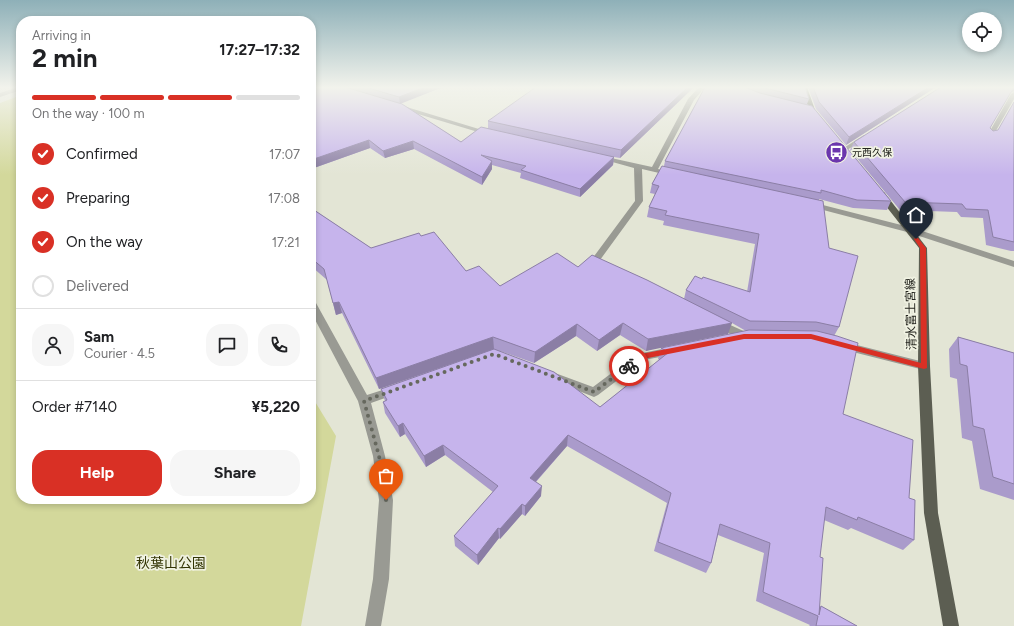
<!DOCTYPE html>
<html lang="en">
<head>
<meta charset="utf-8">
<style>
	:root { --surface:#fff; --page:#f6f6f6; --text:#202124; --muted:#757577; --line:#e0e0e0; --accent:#d93025 }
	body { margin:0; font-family:Figtree,"Noto Sans JP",sans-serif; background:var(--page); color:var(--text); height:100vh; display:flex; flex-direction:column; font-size:15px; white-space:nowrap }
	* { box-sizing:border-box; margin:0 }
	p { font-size:13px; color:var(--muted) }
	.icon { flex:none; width:22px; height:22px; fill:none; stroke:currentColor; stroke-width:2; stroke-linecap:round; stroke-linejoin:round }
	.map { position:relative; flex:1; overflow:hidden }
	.sheet { position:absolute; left:16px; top:16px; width:300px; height:488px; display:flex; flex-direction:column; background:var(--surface); border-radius:16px; box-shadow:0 2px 6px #0003 }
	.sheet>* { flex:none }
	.buttons { position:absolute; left:962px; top:12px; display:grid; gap:8px }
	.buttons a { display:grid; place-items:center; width:40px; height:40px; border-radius:50%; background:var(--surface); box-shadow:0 2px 6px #0003; font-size:20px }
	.pin { position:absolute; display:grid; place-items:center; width:34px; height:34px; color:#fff; margin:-41px -17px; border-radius:50% 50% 50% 0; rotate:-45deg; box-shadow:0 0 4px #0007 }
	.pin .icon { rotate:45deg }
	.courier { position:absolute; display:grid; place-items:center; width:40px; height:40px; margin:-20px; border:3px solid #d93025; border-radius:50%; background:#fff; color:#222; box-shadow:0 1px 5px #0007 }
	.headline em { font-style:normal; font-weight:700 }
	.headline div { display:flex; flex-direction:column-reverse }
	.headline { display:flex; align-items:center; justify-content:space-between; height:68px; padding:0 16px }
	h1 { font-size:26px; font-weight:700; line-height:30px }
	.bar { display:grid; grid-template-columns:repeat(4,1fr); gap:6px 4px; align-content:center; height:48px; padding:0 16px }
	.bar i { height:5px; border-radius:3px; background:var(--line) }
	.bar .current { background:var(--accent) }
	.bar p { grid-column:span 4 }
	.line { display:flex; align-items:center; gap:10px; padding:0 16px; border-top:1px solid var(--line) }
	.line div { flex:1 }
	.round { display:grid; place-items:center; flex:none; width:42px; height:42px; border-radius:16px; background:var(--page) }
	ol { padding:0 16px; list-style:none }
	li { display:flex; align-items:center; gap:12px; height:44px }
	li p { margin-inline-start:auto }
	li .icon { padding:4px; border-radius:50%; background:var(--accent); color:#fff; stroke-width:4 }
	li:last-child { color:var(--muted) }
	li i { width:22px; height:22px; border:2px solid var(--line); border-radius:50% }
	.button { display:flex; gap:8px; margin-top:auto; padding:8px 16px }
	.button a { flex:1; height:46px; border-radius:16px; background:var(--accent); color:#fff; font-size:16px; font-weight:700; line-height:46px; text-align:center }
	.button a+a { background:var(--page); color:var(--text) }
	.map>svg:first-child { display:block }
	.green { fill:#d3d89b }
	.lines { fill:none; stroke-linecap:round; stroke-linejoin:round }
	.minor { fill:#999a93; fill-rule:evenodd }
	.major { fill:#5c5e52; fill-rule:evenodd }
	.wall { fill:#aa9bcb; fill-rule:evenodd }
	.shaded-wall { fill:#8b7ea5 }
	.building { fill:#c6b4ec; stroke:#8b7ea5 }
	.route { fill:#d93025 }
	.done { stroke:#66685e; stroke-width:4; stroke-dasharray:0 7.2 }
	.labels { text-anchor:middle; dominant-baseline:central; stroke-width:3.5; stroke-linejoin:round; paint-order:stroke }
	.far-poi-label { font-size:10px; fill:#23241e; stroke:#f0f2e2; text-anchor:start }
	.street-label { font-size:12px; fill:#23241e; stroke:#f0f2e2 }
	.near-park-label { font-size:14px; fill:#323403; stroke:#f0f2e2 }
</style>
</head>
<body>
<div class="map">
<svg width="1014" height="626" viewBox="0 0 1014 626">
	<rect width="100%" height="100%" fill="#e3e5d5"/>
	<!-- green -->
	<polygon class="green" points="21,95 21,499 311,499 311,395 336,436 301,626 0,626 0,103"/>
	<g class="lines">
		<!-- minor -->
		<g class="minor">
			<polygon points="18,87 21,87 21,90 0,97 0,93"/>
			<path d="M699,87H705L694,100L658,169L676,174L672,176L642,169L643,201L600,260L608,265L606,267C601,268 594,265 590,261L592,259L635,201L634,168L598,158L602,156L652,167L688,99Z"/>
			<polygon points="1014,92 1014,99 993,136 988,137 987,136 1011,94"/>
			<polygon points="400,105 492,133 493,134 488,135 398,108 398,106"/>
			<polygon points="864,135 867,137 866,138 847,150 842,149"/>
			<polygon points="808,202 811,202 913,228 1014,261 1014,267 907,232 808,206"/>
			<polygon points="311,300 316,303 367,395 395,386 399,387 401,390 399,393 371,403 385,456 393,500 389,579 381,626 365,626 373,579 379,500 373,456 358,401 311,312"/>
			<polygon points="717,319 748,333 749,336 748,339 744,340 713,326 712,323 713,320"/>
			<polygon points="845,342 924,362 928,363 930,366 928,369 924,370 841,349 840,346 841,343"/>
			<polygon points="672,347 676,348 677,351 676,354 644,360 598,395 594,397 551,380 549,377 551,374 555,373 593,387 637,354"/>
		</g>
		<!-- major -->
		<g class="major">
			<polygon points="801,87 807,87 815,110 821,117 820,118 816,118 809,110"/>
			<polygon points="878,192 884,192 927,248 930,366 938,513 959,626 943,626 924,513 918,366 919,248 878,196"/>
		</g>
	</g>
	<!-- wall -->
	<g class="wall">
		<polygon points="311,87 443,87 400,103 461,142 488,129 488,121 694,87 620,158 614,157 613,165 580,197 520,178 521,173 492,165 492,169 482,185 414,149 385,158 370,148 311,169"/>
		<path d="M705,87H805L809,99L807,104L891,201L887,210L853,208L819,199V200L839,327L834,336L843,414L909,498L914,540L903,550L851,528L848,530L824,520L820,557L819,608L821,606L857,626H809L810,625L756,601L764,553L718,535L711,563L706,573L654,551L667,503L567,446L536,482L541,496L525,516L522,514L500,539L499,538L478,565L455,546L454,536L493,492L445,455L426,467L405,434L400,437L385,413L383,402L385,401L381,389L494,349L379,389L342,313L336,315L327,280L311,266V208L371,248L421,236L466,271L500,286L578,267L684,299L686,290L702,279L747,292L755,244L663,225L664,221L647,217L649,207L655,194L650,193L652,184L664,166L665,161ZM732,323L746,331H748L661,348L658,359L660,360L600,407L500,351L534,363L576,336L597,351L620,335L646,351Z"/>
		<polygon points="808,87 936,87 846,145 816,109"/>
		<polygon points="1014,91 1010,93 990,128 993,131 998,130 1014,102 1014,251 1011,251 986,245 983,218 961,217 957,212 900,210 850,150 854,142"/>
		<polygon points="958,337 1014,353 1014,500 980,489 972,441 962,438 957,379 950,377 949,349"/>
	</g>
	<!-- shaded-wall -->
	<g class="shaded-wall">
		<polygon points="425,87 443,87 400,104 399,97"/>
		<polygon points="688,87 694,87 620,158 621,150"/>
		<polygon points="929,87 936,87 846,145 849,137"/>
		<polygon points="1014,87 1014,91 1010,93"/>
		<polygon points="369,140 370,148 311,169 311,160"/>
		<polygon points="413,141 414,149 385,158 383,151"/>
		<polygon points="614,157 613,165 580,197 580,189"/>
		<polygon points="492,161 492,169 482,185 482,177"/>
		<polygon points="339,302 342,313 336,315 333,303"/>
		<polygon points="623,323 620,335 597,351 599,340"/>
		<polygon points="732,323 728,334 646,351 648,339"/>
		<polygon points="577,324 576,336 534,363 535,352"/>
		<polygon points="493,337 494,349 379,389 376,378"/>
		<polygon points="403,423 405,434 400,437 398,426"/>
		<polygon points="568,435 567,446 530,488 530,478"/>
		<polygon points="443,445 445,455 426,467 424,456"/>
		<polygon points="542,486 541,496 525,516 525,506"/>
		<polygon points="522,504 522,514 500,539 500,529"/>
		<polygon points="498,528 499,538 478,565 477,555"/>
	</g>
	<!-- building -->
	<g class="building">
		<polygon points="311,87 345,87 402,104 461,142 481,127 614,157 580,189 521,170 526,166 481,155 492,161 482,177 413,141 383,151 369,140 311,160"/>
		<polygon points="365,87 425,87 399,97"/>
		<polygon points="536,87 688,87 621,150 488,121"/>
		<polygon points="705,87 744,87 760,93 812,106 891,201 857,200 821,190 821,193 665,161"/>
		<polygon points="761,87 805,87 809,99"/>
		<polygon points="813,87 929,87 849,137 819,102"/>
		<polygon points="941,87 1014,87 990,128 993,131 998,130 1014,102 1014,242 993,237 988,210 966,209 962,204 905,202 854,142"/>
		<polygon points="662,166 823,201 829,248 858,256 839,327 816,322 750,321 686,290 695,276 702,279 703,277 750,292 759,234 665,215 667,211 649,207 659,186 652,184"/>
		<polygon points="311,208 371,248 419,233 421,236 434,232 466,271 479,266 500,286 557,253 578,267 592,255 647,280 732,323 648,339 623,323 599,340 577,324 535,352 493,337 376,378 339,302 333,303 324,269 311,258"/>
		<polygon points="749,330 817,331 837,336 858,343 843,414 913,440 909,498 915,500 914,540 858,517 857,520 826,507 820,557 823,558 819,615 821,606 857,626 816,626 818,616 763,592 770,543 720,524 711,563 658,542 671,493 568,435 530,478 542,486 525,506 522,504 500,529 498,528 477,555 454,536 498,486 443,445 424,456 403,423 398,426 383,402 387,400 381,389 494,349 554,372 600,407 669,352 661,348"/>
		<polygon points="958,337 1014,353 1014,484 993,477 984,429 973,426 967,366 960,364"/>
	</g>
	<!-- sky -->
	<linearGradient id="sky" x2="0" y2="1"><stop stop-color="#8eb0b8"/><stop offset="0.5" stop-color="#f2f3ec"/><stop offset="1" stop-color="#f2f3ec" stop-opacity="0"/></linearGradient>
	<rect width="1014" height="175" fill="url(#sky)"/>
	<!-- route -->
	<polygon class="route" points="915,238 918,238 926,248 927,368 924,369 811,339 744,339 643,359 629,369 625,366 641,354 744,334 811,334 921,363 920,248 914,239"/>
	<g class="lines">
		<!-- done -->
		<polyline class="done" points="386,500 379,456 364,401 494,354 594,392 629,366"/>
	</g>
	<!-- icons -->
	<defs>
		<symbol id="bus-disc" viewBox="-11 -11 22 22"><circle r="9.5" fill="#6b36ad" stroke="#f0f2e2"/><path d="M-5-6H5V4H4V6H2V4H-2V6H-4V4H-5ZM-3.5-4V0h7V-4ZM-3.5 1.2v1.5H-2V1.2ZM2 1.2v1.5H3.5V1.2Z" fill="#fff"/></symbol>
	</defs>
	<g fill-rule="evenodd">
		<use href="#bus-disc" x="824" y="140" width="25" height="25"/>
	</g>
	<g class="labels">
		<!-- far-poi labels -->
		<g class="far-poi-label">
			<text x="852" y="152">元西久保</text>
		</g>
		<!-- street labels -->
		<g class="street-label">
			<text transform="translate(911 314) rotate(-91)">清水富士宮線</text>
		</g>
		<!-- near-park labels -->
		<g class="near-park-label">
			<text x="171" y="563">秋葉山公園</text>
		</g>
	</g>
</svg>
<div class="buttons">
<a><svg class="icon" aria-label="locate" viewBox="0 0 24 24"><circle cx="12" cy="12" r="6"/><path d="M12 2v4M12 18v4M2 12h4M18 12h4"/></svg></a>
</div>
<div class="pin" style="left:386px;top:500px;background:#ea580c"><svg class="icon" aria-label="bag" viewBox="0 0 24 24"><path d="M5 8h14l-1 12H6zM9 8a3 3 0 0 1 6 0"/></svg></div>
<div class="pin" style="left:916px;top:239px;background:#1f2937"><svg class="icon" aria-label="home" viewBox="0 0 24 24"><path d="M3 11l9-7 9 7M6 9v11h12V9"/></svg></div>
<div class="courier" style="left:629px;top:366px"><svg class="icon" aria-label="bike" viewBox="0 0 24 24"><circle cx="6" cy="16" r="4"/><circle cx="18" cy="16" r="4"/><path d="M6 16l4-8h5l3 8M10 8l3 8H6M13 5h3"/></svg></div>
<section class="sheet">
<div class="headline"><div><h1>2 min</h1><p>Arriving in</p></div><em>17:27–17:32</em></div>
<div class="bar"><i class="current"></i><i class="current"></i><i class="current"></i><i></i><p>On the way · 100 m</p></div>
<ol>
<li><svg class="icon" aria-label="check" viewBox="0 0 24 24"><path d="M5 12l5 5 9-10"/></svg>Confirmed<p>17:07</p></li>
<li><svg class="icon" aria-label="check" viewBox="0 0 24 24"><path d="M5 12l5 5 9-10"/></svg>Preparing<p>17:08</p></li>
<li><svg class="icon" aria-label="check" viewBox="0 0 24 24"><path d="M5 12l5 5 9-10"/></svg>On the way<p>17:21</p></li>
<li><i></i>Delivered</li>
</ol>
<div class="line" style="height:72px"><a class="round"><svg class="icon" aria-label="person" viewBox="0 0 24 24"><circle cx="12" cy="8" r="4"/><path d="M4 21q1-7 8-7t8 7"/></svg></a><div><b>Sam</b><p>Courier · 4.5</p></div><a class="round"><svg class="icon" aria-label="chat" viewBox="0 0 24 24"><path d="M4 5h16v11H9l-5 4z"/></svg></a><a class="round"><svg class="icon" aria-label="phone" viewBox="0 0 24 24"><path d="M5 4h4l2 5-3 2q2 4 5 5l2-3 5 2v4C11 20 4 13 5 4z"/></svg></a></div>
<div class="line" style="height:52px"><div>Order #7140</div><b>¥5,220</b></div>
<div class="button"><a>Help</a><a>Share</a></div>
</section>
</div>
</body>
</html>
